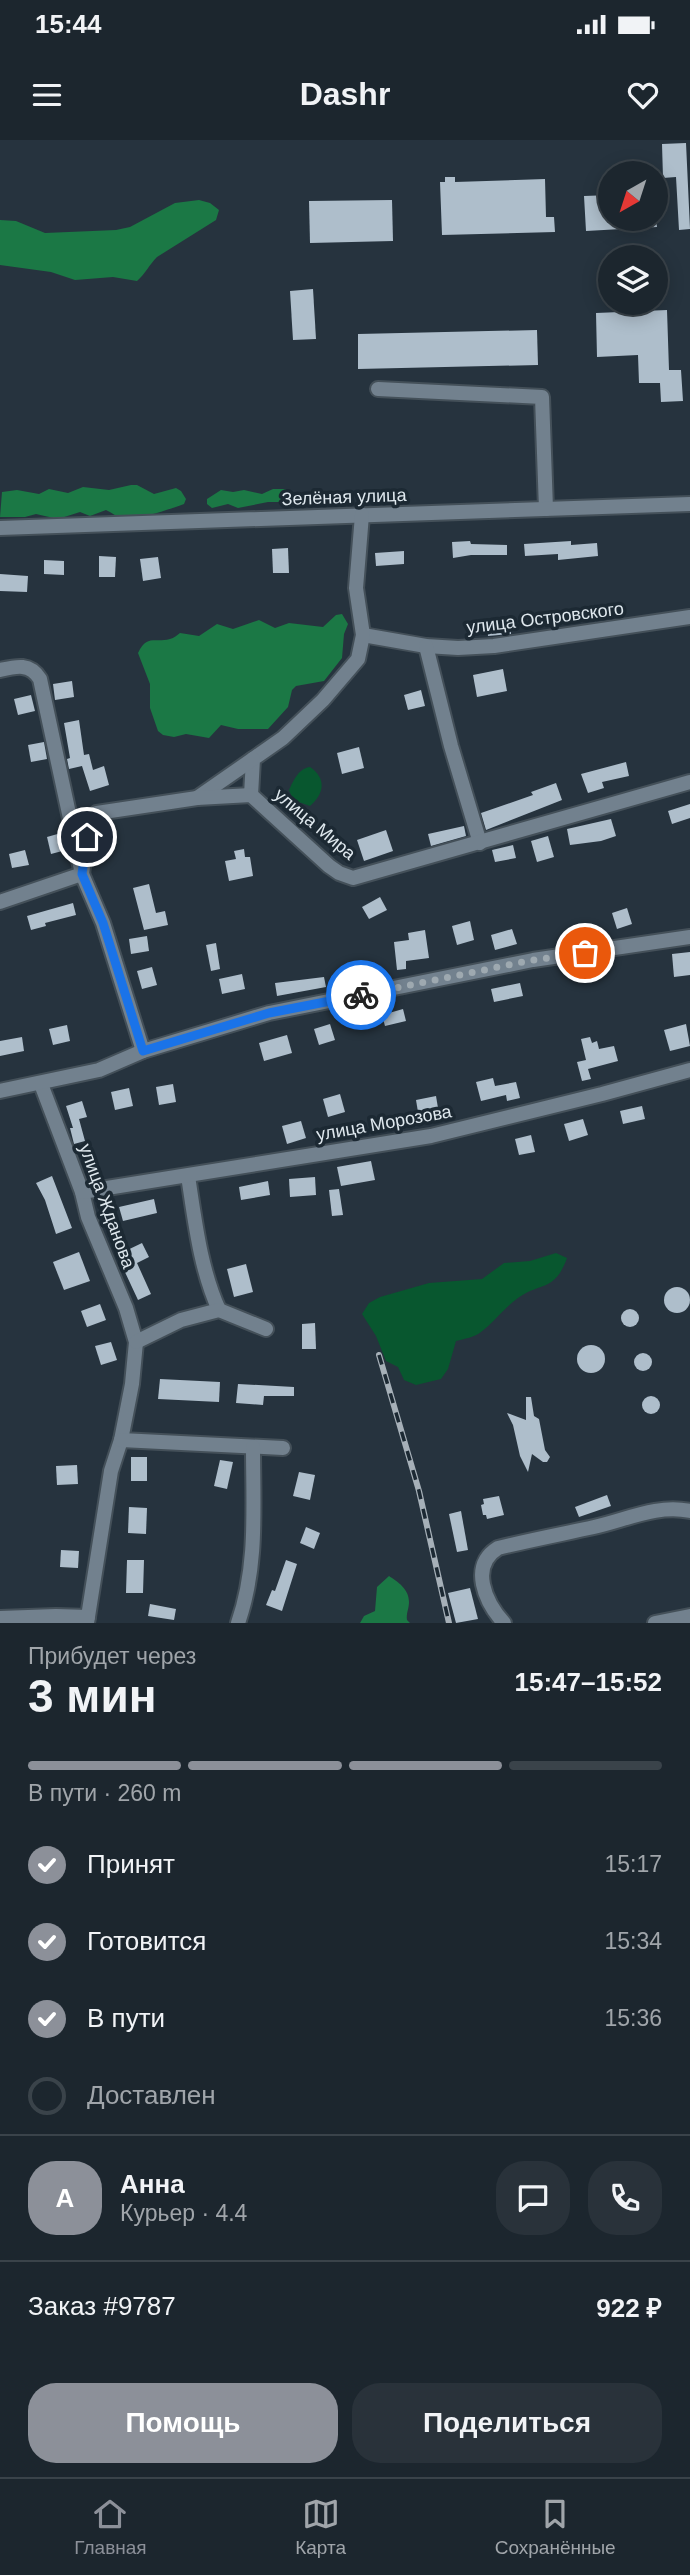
<!DOCTYPE html>
<html lang="ru">
<head>
<meta charset="utf-8">
<style>
	:root { --surface:#1c262e; --page:#29323a; --text:#f1f3f6; --muted:#a0a5aa; --line:#3a434a; --accent:#8c9099 }
	body { margin:0; font-family:Helvetica,sans-serif; background:var(--page); color:var(--text); height:100vh; display:flex; flex-direction:column; font-size:26px; white-space:nowrap }
	* { box-sizing:border-box; margin:0 }
	p { font-size:23px; color:var(--muted) }
	.icon { flex:none; width:38px; height:38px; fill:none; stroke:currentColor; stroke-width:2; stroke-linecap:round; stroke-linejoin:round }
	.map { position:relative; height:1483px; overflow:hidden }
	.side { display:flex; flex-direction:column; background:var(--surface); flex:1 }
	.side>* { flex:none }
	.needle { width:46px; rotate:219deg }
	.controls { position:absolute; left:598px; top:21px; display:grid; gap:14px }
	.controls a { display:grid; place-items:center; width:70px; height:70px; border-radius:50%; background:var(--surface); box-shadow:0 4px 18px #0003,0 0 0 2px var(--line); font-size:35px }
	.pin { position:absolute; display:grid; place-items:center; width:60px; height:60px; color:#fff; margin:-30px; border:4px solid #fff; border-radius:50%; box-shadow:0 2px 7px #0007 }
	.courier { position:absolute; display:grid; place-items:center; width:70px; height:70px; margin:-35px; border:5px solid #1a73e8; border-radius:50%; background:#fff; color:#222; box-shadow:0 2px 9px #0007 }
	.headline em { font-style:normal; font-weight:800 }
	.headline div { display:flex; flex-direction:column-reverse }
	.headline { display:flex; align-items:center; justify-content:space-between; height:119px; padding:0 28px }
	h1 { font-size:46px; font-weight:800; line-height:52px }
	.bar { display:grid; grid-template-columns:repeat(4,1fr); gap:10px 7px; align-content:center; height:84px; padding:0 28px }
	.bar i { height:9px; border-radius:5px; background:var(--line) }
	.bar .on { background:var(--accent) }
	.bar p { grid-column:span 4 }
	.line { display:flex; align-items:center; gap:18px; padding:0 28px; border-top:2px solid var(--line) }
	.line div { flex:1 }
	.round { display:grid; place-items:center; flex:none; width:74px; height:74px; border-radius:28px; background:var(--page) }
	ol { padding:0 28px; list-style:none }
	li { display:flex; align-items:center; gap:21px; height:77px }
	li p { margin-inline-start:auto }
	li .icon { padding:7px; border-radius:50%; background:var(--accent); color:#fff; stroke-width:4 }
	li:last-child { color:var(--muted) }
	li i { width:38px; height:38px; border:4px solid var(--line); border-radius:50% }
	.cta { display:flex; gap:14px; margin-top:auto; padding:14px 28px }
	.cta a { flex:1; height:80px; border-radius:28px; background:var(--accent); color:#fff; font-size:28px; font-weight:800; line-height:80px; text-align:center }
	.cta a+a { background:var(--page); color:var(--text) }
	.status { display:flex; justify-content:space-between; align-items:center; height:49px; padding:0 35px; background:var(--surface); direction:ltr }
	.status svg { height:19px; fill:currentColor }
	header { display:flex; justify-content:space-between; align-items:center; height:91px; padding:0 28px; background:var(--surface); font-size:32px; font-weight:800 }
	.tab-bar { display:flex; justify-content:space-around; align-items:center; height:98px; border-top:2px solid var(--line); background:var(--surface); font-size:19px; color:var(--muted) }
	.tab-bar a { display:grid; justify-items:center; gap:4px }
	.tab-bar .on { color:var(--accent) }
	.map>svg:first-child { display:block }
	.green { fill:#08572f }
	.forest { fill:#1b7845 }
	.building { fill:#aebecb }
	.lines { fill:none; stroke-linecap:round; stroke-linejoin:round }
	.minor-casing { stroke:#445059; stroke-width:18 }
	.minor { stroke:#72818e; stroke-width:14 }
	.rail-casing { stroke:#a6b0b8; stroke-width:6 }
	.rail { stroke:#1c2933; stroke-width:3.5; stroke-dasharray:10; stroke-linecap:butt }
	.done { stroke:#9ea9b0; stroke-width:7; stroke-dasharray:0 12.6 }
	.route { stroke:#1a73e8; stroke-width:9 }
	.labels { text-anchor:middle; dominant-baseline:central; stroke-width:7; stroke-linejoin:round; paint-order:stroke }
	.street-label { font-size:18px; fill:#dfe8ee; stroke:#1c2933 }
</style>
</head>
<body>
<div class="status"><b>15:44</b><svg viewBox="0 0 49 12"><path d="M0 12V9h3v3zM5 12V6h3v6zM10 12V3h3v9zM15 12V0h3v12zM26 1h20v11H26zM47 4h2v5h-2z"/></svg></div>
<header><svg class="icon" aria-label="menu" viewBox="0 0 24 24"><path d="M4 6h16M4 12h16M4 18h16"/></svg>Dashr<svg class="icon" aria-label="heart" viewBox="0 0 24 24"><path d="M12 20l-8-8c-3-5 5-10 8-4 3-6 11-1 8 4z"/></svg></header>
<div class="map">
<svg width="690" height="1483" viewBox="0 0 690 1483">
	<rect width="100%" height="100%" fill="#26333e"/>
	<!-- green -->
	<g class="green">
		<path d="M310,627C326,638 325,653 310,666L293,660L289,650C293,641 299,628 310,627Z"/>
		<path d="M556,1113L567,1118C555,1152 540,1142 518,1158C504,1168 494,1182 481,1192C475,1197 464,1199 456,1201L448,1229L441,1239L416,1245L404,1240L398,1227L386,1221L376,1196L362,1174L369,1163L380,1157L429,1143L482,1139L504,1123L530,1121Z"/>
	</g>
	<!-- forest -->
	<g class="forest">
		<path d="M199,60L210,63L219,70L216,80L157,117C149,125 145,134 137,141L113,137L75,140L51,132L0,125V80L16,81L45,93L116,90L130,87L175,63Z"/>
		<path d="M131,345H137L154,354L176,348L181,351L186,359L184,364C167,370 139,380 122,378C117,377 111,372 106,370L90,376L80,372L58,379L36,374L25,377H0L2,352L17,350L39,354L49,349L68,353L83,347L109,350Z"/>
		<polygon points="273,349 286,349 290,352 290,358 285,362 268,362 238,368 228,364 212,368 207,364 207,359 221,350 233,352 244,350 262,354"/>
		<path d="M342,474L348,484L344,494L342,518L324,541L296,546L292,550L288,567L268,589H238L221,585L209,598L186,594L174,597L163,595L158,591L150,568V544L138,513C147,494 154,503 170,499C174,498 177,495 180,493L199,496L217,484L233,489L259,480L275,488L289,483L323,487L336,475Z"/>
		<path d="M389,1436C398,1442 409,1449 409,1462C409,1469 406,1473 407,1480L410,1483H360L364,1476L375,1471L377,1447Z"/>
	</g>
	<!-- building -->
	<g class="building">
		<polygon points="686,3 690,89 679,90 676,37 663,38 662,4"/>
		<polygon points="445,37 455,37 455,42 545,39 546,77 554,77 555,92 442,95 440,42 445,42"/>
		<polygon points="611,55 611,79 656,79 657,87 586,91 584,56"/>
		<polygon points="392,60 393,101 310,103 309,61"/>
		<polygon points="313,149 316,199 293,200 290,151"/>
		<polygon points="667,170 669,230 681,230 683,261 661,262 660,243 639,243 638,215 597,217 596,173"/>
		<polygon points="537,190 538,225 358,229 358,194"/>
		<polygon points="470,401 471,404 507,405 507,415 471,415 453,418 452,402"/>
		<polygon points="571,401 571,405 597,403 598,416 558,420 558,414 525,416 524,404"/>
		<polygon points="288,408 289,433 273,433 272,409"/>
		<polygon points="404,411 404,424 376,426 375,413"/>
		<polygon points="99,416 116,417 115,437 99,437"/>
		<polygon points="158,417 161,438 143,441 140,419"/>
		<polygon points="44,420 64,421 64,435 44,434"/>
		<polygon points="0,434 28,436 27,452 0,451"/>
		<polygon points="510,479 511,494 488,496 487,480"/>
		<polygon points="503,529 507,551 477,557 473,535"/>
		<polygon points="72,541 74,557 55,560 53,544"/>
		<polygon points="421,550 425,566 408,570 404,555"/>
		<polygon points="31,555 35,571 18,575 14,559"/>
		<polygon points="79,580 84,615 89,614 93,630 104,626 109,645 90,651 82,626 69,629 67,619 70,618 64,583"/>
		<polygon points="44,602 47,619 31,622 28,605"/>
		<polygon points="359,607 364,628 342,634 337,613"/>
		<polygon points="626,622 629,636 602,642 604,648 588,653 581,634"/>
		<polygon points="556,643 562,660 486,690 481,673 533,655 531,652"/>
		<polygon points="690,664 690,678 672,684 668,671"/>
		<polygon points="611,679 616,696 601,701 570,705 567,689"/>
		<polygon points="464,686 466,696 431,706 428,694"/>
		<polygon points="386,690 393,711 364,721 357,700"/>
		<polygon points="61,693 66,710 51,714 47,697"/>
		<polygon points="548,696 554,717 537,722 531,701"/>
		<polygon points="513,705 516,718 495,722 492,710"/>
		<polygon points="244,709 245,717 250,717 253,736 229,741 225,721 236,719 234,711"/>
		<polygon points="25,710 29,725 12,728 9,714"/>
		<polygon points="149,744 156,773 165,771 168,785 144,790 133,748"/>
		<polygon points="380,757 387,770 369,779 362,767"/>
		<polygon points="73,763 76,775 45,783 46,786 31,790 27,776"/>
		<polygon points="627,768 632,784 617,789 612,773"/>
		<polygon points="470,781 474,800 457,805 452,786"/>
		<polygon points="512,789 517,804 495,810 491,795"/>
		<polygon points="425,790 429,818 406,821 406,829 397,830 394,802 409,800 408,793"/>
		<polygon points="147,796 149,811 131,814 129,799"/>
		<polygon points="216,803 220,829 211,831 206,805"/>
		<polygon points="690,812 690,835 674,837 672,814"/>
		<polygon points="152,827 157,845 142,849 137,831"/>
		<polygon points="242,834 245,849 222,854 219,839"/>
		<polygon points="324,837 326,847 277,856 275,843"/>
		<polygon points="520,843 523,856 494,862 491,849"/>
		<polygon points="403,869 406,881 385,886 382,875"/>
		<polygon points="330,884 335,900 319,905 314,889"/>
		<polygon points="686,884 690,906 670,911 664,890"/>
		<polygon points="67,885 70,901 53,905 49,889"/>
		<polygon points="287,895 292,913 264,921 259,903"/>
		<polygon points="22,897 24,911 0,916 0,901"/>
		<polygon points="590,897 592,903 597,901 599,909 614,906 618,921 588,929 591,939 582,941 577,922 586,920 581,899"/>
		<polygon points="493,938 495,946 516,942 520,958 507,961 506,955 481,961 476,942"/>
		<polygon points="173,944 176,962 159,965 156,947"/>
		<polygon points="129,948 133,966 115,970 111,952"/>
		<polygon points="340,954 345,972 328,977 323,959"/>
		<polygon points="436,956 438,968 418,972 416,960"/>
		<polygon points="82,961 87,977 79,979 85,1001 74,1004 70,988 73,988 66,966"/>
		<polygon points="642,966 645,979 623,984 620,971"/>
		<polygon points="583,979 588,995 569,1001 564,984"/>
		<polygon points="301,981 306,998 287,1004 282,986"/>
		<polygon points="531,995 535,1012 519,1015 515,999"/>
		<polygon points="371,1021 375,1040 341,1046 337,1027"/>
		<polygon points="52,1036 72,1088 56,1094 45,1060 36,1043"/>
		<polygon points="315,1037 316,1055 290,1057 289,1039"/>
		<polygon points="268,1041 270,1055 241,1060 239,1047"/>
		<polygon points="339,1049 343,1075 332,1076 329,1050"/>
		<polygon points="154,1059 157,1073 123,1081 119,1067"/>
		<polygon points="142,1103 149,1117 137,1123 151,1154 138,1160 117,1115"/>
		<polygon points="79,1112 90,1141 64,1150 53,1122"/>
		<polygon points="246,1124 253,1152 234,1157 227,1129"/>
		<circle cx="677" cy="1160" r="13"/>
		<polygon points="100,1164 106,1180 87,1187 81,1171"/>
		<circle cx="630" cy="1178" r="9"/>
		<polygon points="315,1183 316,1209 302,1209 302,1184"/>
		<polygon points="111,1202 117,1220 101,1225 95,1206"/>
		<circle cx="591" cy="1219" r="14"/>
		<circle cx="643" cy="1222" r="9"/>
		<polygon points="160,1239 220,1242 219,1262 158,1259"/>
		<polygon points="238,1244 294,1247 294,1256 264,1256 263,1265 236,1263"/>
		<circle cx="651" cy="1265" r="9"/>
		<polygon points="526,1257 531,1257 534,1276 539,1279 545,1310 550,1317 547,1322 543,1322 532,1314 528,1332 520,1316 513,1285 507,1273 526,1280"/>
		<rect x="131" y="1317" width="16" height="24"/>
		<polygon points="220,1320 233,1322 227,1349 214,1346"/>
		<polygon points="77,1325 78,1344 57,1345 56,1326"/>
		<polygon points="299,1332 315,1335 310,1360 293,1356"/>
		<polygon points="607,1355 611,1366 579,1377 575,1367"/>
		<polygon points="499,1356 504,1375 487,1379 486,1375 483,1375 481,1365 484,1364 483,1359"/>
		<polygon points="129,1367 147,1368 146,1394 128,1393"/>
		<polygon points="461,1371 468,1410 457,1412 449,1374"/>
		<polygon points="306,1387 320,1393 314,1409 300,1403"/>
		<polygon points="61,1410 79,1411 78,1428 60,1427"/>
		<polygon points="127,1420 144,1420 143,1453 126,1453"/>
		<polygon points="286,1420 297,1424 282,1471 266,1465 272,1450 275,1451"/>
		<polygon points="470,1448 478,1479 456,1483 448,1453"/>
		<polygon points="150,1464 176,1469 174,1480 148,1476"/>
	</g>
	<g class="lines">
		<defs>
			<g id="minor">
				<polyline points="378,249 542,257 546,369"/>
				<polyline points="0,388 690,364"/>
				<polyline points="363,495 426,506 458,508 494,506 690,477"/>
				<polyline points="426,506 451,606 480,703"/>
				<path d="M0,530C17,526 30,523 40,539L82,734L103,783L143,911"/>
				<polyline points="251,655 253,619 283,598 323,560 358,519 363,495 356,448 362,375"/>
				<polyline points="197,658 253,619"/>
				<polyline points="0,762 82,734 87,697 97,673 197,658 251,655 329,726 339,733 353,738 690,642"/>
				<polyline points="41,944 82,1052 88,1077 126,1168 136,1202 132,1244 121,1300 111,1331 87,1483"/>
				<polyline points="0,951 99,930 143,911 269,873 533,820 690,797"/>
				<path d="M188,1036C195,1081 200,1128 219,1170"/>
				<polyline points="82,1052 431,996 602,954 690,930"/>
				<polyline points="136,1202 181,1180 219,1170 266,1189"/>
				<polyline points="121,1300 283,1308"/>
				<polyline points="0,1478 56,1476 88,1477"/>
				<path d="M238,1483C258,1426 253,1367 253,1307"/>
				<path d="M504,1483C485,1462 469,1426 498,1408C530,1400 562,1394 594,1387C626,1380 657,1364 690,1371"/>
				<polyline points="655,1483 690,1476"/>
			</g>
		</defs>
		<!-- minor casing -->
		<use href="#minor" class="minor-casing"/>
		<!-- minor -->
		<use href="#minor" class="minor"/>
		<defs>
			<polyline id="rail" points="379,1215 419,1351 449,1483"/>
		</defs>
		<!-- rail casing -->
		<use href="#rail" class="rail-casing"/>
		<!-- rail -->
		<use href="#rail" class="rail"/>
	</g>
	<g class="lines">
		<!-- done -->
		<polyline class="done" points="361,855 533,820 585,813"/>
		<!-- route -->
		<polyline class="route" points="87,697 82,734 103,783 143,911 269,873 361,855"/>
	</g>
	<g class="labels">
		<!-- street labels -->
		<g class="street-label">
			<text transform="translate(344 357) rotate(-2)">Зелёная улица</text>
			<text transform="translate(545 478) rotate(-7)">улица Островского</text>
			<text transform="translate(315 684) rotate(40)">улица Мира</text>
			<text transform="translate(384 983) rotate(-10)">улица Морозова</text>
			<text transform="translate(107 1066) rotate(70)">улица Жданова</text>
		</g>
	</g>
</svg>
<div class="controls">
<a><svg class="needle" viewBox="-14 -14 28 28"><path d="M0-13l5 13h-10z" fill="#e53935"/><path d="M0 13l5-13h-10z" fill="#a0a5aa"/></svg></a>
<a><svg class="icon" aria-label="layers" viewBox="0 0 24 24"><path d="M12 4l9 5-9 5-9-5zM3 14l9 5 9-5"/></svg></a>
</div>
<div class="pin" style="left:585px;top:813px;background:#ea580c"><svg class="icon" aria-label="bag" viewBox="0 0 24 24"><path d="M5 8h14l-1 12H6zM9 8a3 3 0 0 1 6 0"/></svg></div>
<div class="pin" style="left:87px;top:697px;background:#1f2937"><svg class="icon" aria-label="home" viewBox="0 0 24 24"><path d="M3 11l9-7 9 7M6 9v11h12V9"/></svg></div>
<div class="courier" style="left:361px;top:855px"><svg class="icon" aria-label="bike" viewBox="0 0 24 24"><circle cx="6" cy="16" r="4"/><circle cx="18" cy="16" r="4"/><path d="M6 16l4-8h5l3 8M10 8l3 8H6M13 5h3"/></svg></div>
</div>
<section class="side">
<div class="headline"><div><h1>3 мин</h1><p>Прибудет через</p></div><em>15:47–15:52</em></div>
<div class="bar"><i class="on"></i><i class="on"></i><i class="on"></i><i></i><p>В пути · 260 m</p></div>
<ol>
<li><svg class="icon" aria-label="check" viewBox="0 0 24 24"><path d="M5 12l5 5 9-10"/></svg>Принят<p>15:17</p></li>
<li><svg class="icon" aria-label="check" viewBox="0 0 24 24"><path d="M5 12l5 5 9-10"/></svg>Готовится<p>15:34</p></li>
<li><svg class="icon" aria-label="check" viewBox="0 0 24 24"><path d="M5 12l5 5 9-10"/></svg>В пути<p>15:36</p></li>
<li><i></i>Доставлен</li>
</ol>
<div class="line" style="height:126px"><b class="round" style="background:var(--accent);color:#fff">А</b><div><b>Анна</b><p>Курьер · 4.4</p></div><a class="round"><svg class="icon" aria-label="chat" viewBox="0 0 24 24"><path d="M4 5h16v11H9l-5 4z"/></svg></a><a class="round"><svg class="icon" aria-label="phone" viewBox="0 0 24 24"><path d="M5 4h4l2 5-3 2q2 4 5 5l2-3 5 2v4C11 20 4 13 5 4z"/></svg></a></div>
<div class="line" style="height:91px"><div>Заказ #9787</div><b>922 ₽</b></div>
<div class="cta"><a>Помощь</a><a>Поделиться</a></div>
</section>
<nav class="tab-bar">
<a class="on"><svg class="icon" aria-label="home" viewBox="0 0 24 24"><path d="M3 11l9-7 9 7M6 9v11h12V9"/></svg>Главная</a>
<a><svg class="icon" aria-label="map" viewBox="0 0 24 24"><path d="M3 6l6-2 6 2 6-2v14l-6 2-6-2-6 2zM9 4v14M15 6v14"/></svg>Карта</a>
<a><svg class="icon" aria-label="saved" viewBox="0 0 24 24"><path d="M7 4h10v16l-5-4-5 4z"/></svg>Сохранённые</a>
</nav>
</body>
</html>
